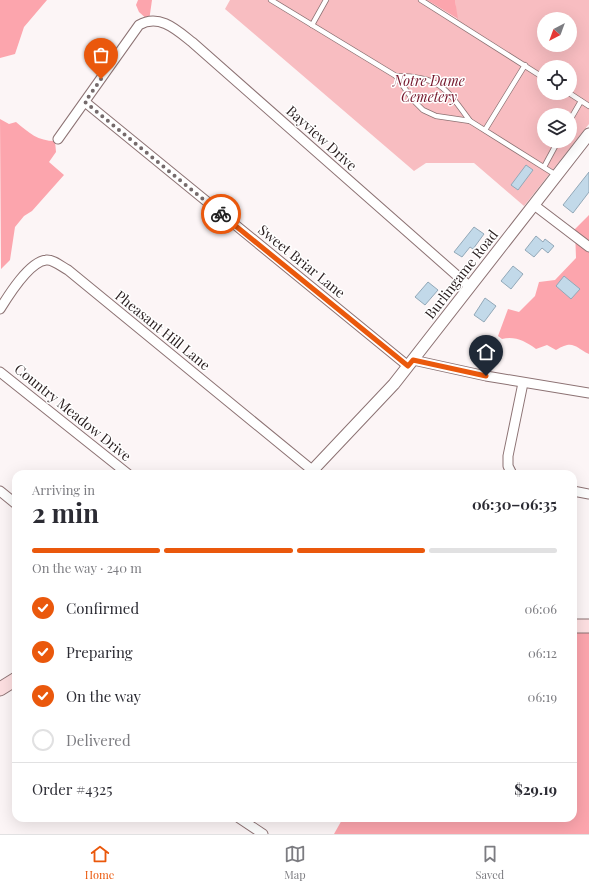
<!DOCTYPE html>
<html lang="en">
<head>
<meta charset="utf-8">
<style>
	:root { --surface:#fff; --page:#f2f2f3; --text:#2b2b33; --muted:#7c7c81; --line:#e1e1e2; --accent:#ea580c }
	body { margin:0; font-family:"Playfair Display",serif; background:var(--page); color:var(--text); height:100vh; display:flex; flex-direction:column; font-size:15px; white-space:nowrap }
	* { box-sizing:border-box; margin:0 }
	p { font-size:13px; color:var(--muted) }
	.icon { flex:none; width:22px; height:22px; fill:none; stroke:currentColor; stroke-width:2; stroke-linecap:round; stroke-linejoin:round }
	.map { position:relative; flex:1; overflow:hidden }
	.panel { position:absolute; left:12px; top:470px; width:565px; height:352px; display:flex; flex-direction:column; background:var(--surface); border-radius:12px; box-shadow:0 4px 16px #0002 }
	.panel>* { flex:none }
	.needle { width:26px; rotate:221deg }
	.tools { position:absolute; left:537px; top:12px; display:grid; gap:8px }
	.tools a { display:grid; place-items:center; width:40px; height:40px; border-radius:50%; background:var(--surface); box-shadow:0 4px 16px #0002; font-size:20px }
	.pin { position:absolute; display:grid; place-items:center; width:34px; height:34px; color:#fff; margin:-41px -17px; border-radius:50% 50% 50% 0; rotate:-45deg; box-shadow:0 0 4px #0007 }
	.pin .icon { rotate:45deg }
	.courier { position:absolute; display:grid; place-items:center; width:40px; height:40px; margin:-20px; border:3px solid #ea580c; border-radius:50%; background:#fff; color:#222; box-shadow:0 1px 5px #0007 }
	.headline em { font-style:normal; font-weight:700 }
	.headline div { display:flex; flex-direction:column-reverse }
	.headline { display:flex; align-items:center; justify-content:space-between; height:68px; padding:0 20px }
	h1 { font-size:26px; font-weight:700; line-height:30px }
	.bar { display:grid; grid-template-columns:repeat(4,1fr); gap:6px 4px; align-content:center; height:48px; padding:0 20px }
	.bar i { height:5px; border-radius:3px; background:var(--line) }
	.bar .active { background:var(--accent) }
	.bar p { grid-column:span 4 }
	.line { display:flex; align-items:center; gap:10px; padding:0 20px; border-top:1px solid var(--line) }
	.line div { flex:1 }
	ol { padding:0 20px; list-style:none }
	li { display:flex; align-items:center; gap:12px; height:44px }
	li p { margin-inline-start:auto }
	li .icon { padding:4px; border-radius:50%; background:var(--accent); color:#fff; stroke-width:4 }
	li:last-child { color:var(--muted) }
	li i { width:22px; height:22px; border:2px solid var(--line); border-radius:50% }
	.tabs { display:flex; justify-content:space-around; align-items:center; height:56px; border-top:1px solid var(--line); background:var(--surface); font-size:11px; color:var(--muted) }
	.tabs a { display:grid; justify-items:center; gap:2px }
	.tabs .active { color:var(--accent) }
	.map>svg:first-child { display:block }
	.green { fill:#f8bdc1; fill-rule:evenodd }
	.forest { fill:#fca5ad }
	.building { fill:#c2d9e9; stroke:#92a8b8 }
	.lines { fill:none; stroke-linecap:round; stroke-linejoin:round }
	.service-casing { stroke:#8c7273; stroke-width:6 }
	.minor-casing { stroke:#8c7273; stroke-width:11 }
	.tertiary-casing { stroke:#8c7273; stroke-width:13 }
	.secondary-casing { stroke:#8c7273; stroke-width:15 }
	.service { stroke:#fff; stroke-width:4.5 }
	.minor { stroke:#fff; stroke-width:9 }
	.tertiary { stroke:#fff; stroke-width:11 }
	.secondary { stroke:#fddfe1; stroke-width:13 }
	.done { stroke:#756b6c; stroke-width:4; stroke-dasharray:0 7.2 }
	.route { stroke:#ea580c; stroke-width:5 }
	.labels { text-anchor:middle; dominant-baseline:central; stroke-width:3; stroke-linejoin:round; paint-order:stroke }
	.park-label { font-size:14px; font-style:italic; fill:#74162b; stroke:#fff }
	.street-label { font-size:14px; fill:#2c2122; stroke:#fff }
</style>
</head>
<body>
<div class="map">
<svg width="589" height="834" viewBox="0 0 589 834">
	<rect width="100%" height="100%" fill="#fcf5f6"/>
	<!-- green -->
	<path class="green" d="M230,0H427L457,19L455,0H589V124L524,206L474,163H426L414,171L225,9ZM544,19H570V45H544ZM544,67H570V93H544ZM544,115H570V141H544Z"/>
	<!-- forest -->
	<g class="forest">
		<polygon points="0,0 47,0 24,27 15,54 0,58"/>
		<polygon points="138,0 152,0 149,21 139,12 136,5"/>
		<polygon points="427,0 455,0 458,19"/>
		<path d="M0,119L9,124L16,122C29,133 38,141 55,141L56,152L49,162L64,175L32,211L24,216L15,227L10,260L1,269Z"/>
		<path d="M589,215V354C575,348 574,339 556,350L547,345L536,349C525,341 515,336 502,339L498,336L508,309L519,312L535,296L539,282L555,280L576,258L575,229Z"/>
		<polygon points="573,626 589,626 589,834 334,834 343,818 573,818"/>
	</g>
	<!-- building -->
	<g class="building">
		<polygon points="526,165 533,170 518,190 511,185"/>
		<polygon points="589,172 589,192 573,213 563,205"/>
		<polygon points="474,227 484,234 473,249 470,247 462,257 454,252"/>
		<polygon points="536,236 543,242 545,239 554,246 548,253 542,248 534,257 525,250"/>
		<polygon points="513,266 523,274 511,289 501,281"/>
		<polygon points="564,276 580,289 571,299 556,286"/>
		<polygon points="428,282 438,290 425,305 415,297"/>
		<polygon points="485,298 496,306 484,322 474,315"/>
	</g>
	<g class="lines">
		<defs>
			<g id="service">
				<polyline points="271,0 396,76 413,100 423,110 436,116 470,121 556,175"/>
				<polyline points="421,0 544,78"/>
				<polyline points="312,25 326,0"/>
				<path d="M396,76C439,76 446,88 470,121"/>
				<polyline points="569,93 589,106"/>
				<polyline points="570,120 581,101"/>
				<polyline points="485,130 525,65"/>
				<polyline points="544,167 558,141"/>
			</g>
			<g id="minor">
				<polyline points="85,102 408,366"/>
				<path d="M58,139L139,25C159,13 177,30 192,42L470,287"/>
				<polyline points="534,205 589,247"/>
				<path d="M0,309C8,296 29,262 46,260C53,259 62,267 68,270L312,470"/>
				<polyline points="413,360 486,376 589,393"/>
				<polyline points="0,372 128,474"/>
				<polyline points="512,474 508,466 508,456 523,383"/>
				<polyline points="0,491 16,504"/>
				<polyline points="573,491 589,494"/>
				<polyline points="239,818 263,834"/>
			</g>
			<polyline id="tertiary" points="309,474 394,384 589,134"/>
			<g id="secondary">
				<polyline points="573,626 589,626"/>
				<polyline points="0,689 16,679"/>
			</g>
		</defs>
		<!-- service casing -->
		<use href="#service" class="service-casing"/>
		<!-- minor casing -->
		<use href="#minor" class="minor-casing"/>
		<!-- tertiary casing -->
		<use href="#tertiary" class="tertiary-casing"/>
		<!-- secondary casing -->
		<use href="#secondary" class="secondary-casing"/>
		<!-- service -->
		<use href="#service" class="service"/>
		<!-- minor -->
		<use href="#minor" class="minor"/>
		<!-- tertiary -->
		<use href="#tertiary" class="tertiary"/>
		<!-- secondary -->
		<use href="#secondary" class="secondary"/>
	</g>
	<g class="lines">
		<!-- done -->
		<polyline class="done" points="101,79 85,102 221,214"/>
		<!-- route -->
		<polyline class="route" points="221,214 408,366 413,360 486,376"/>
	</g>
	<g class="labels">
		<!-- park labels -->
		<g class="park-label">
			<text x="429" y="80">Notre Dame<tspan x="429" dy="16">Cemetery</tspan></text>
		</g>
		<!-- street labels -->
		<g class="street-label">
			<text transform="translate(322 138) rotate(42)">Bayview Drive</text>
			<text transform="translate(302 261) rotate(39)">Sweet Briar Lane</text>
			<text transform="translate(461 274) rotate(-52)">Burlingame Road</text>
			<text transform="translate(163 330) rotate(39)">Pheasant Hill Lane</text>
			<text transform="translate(73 412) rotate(39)">Country Meadow Drive</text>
		</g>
	</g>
</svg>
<div class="tools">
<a><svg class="needle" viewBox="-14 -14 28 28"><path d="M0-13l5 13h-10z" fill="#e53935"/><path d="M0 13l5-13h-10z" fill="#7c7c81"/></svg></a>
<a><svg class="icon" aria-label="locate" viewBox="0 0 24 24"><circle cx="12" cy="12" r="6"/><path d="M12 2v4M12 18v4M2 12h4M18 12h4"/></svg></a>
<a><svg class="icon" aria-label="layers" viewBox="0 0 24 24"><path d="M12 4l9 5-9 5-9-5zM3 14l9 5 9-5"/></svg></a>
</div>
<div class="pin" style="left:101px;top:79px;background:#ea580c"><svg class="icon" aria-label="bag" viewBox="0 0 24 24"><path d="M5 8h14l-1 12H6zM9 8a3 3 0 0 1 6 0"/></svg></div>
<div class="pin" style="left:486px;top:376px;background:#1f2937"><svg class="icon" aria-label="home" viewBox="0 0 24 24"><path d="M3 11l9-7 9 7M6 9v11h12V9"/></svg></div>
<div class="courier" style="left:221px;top:214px"><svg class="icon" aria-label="bike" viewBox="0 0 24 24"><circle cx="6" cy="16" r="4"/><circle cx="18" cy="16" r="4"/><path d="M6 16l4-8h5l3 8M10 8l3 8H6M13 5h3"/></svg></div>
<section class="panel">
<div class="headline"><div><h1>2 min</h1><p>Arriving in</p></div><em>06:30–06:35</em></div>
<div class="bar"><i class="active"></i><i class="active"></i><i class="active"></i><i></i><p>On the way · 240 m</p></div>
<ol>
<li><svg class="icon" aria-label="check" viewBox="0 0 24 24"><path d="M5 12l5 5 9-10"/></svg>Confirmed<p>06:06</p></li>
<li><svg class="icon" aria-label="check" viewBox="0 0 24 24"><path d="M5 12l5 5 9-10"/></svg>Preparing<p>06:12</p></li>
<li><svg class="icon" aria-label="check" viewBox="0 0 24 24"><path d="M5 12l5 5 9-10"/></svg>On the way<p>06:19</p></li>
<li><i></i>Delivered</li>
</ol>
<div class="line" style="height:52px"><div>Order #4325</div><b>$29.19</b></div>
</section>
</div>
<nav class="tabs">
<a class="active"><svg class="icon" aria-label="home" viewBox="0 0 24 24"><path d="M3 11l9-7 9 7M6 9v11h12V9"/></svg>Home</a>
<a><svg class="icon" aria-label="map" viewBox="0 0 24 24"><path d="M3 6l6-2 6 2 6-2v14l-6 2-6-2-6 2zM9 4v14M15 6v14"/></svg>Map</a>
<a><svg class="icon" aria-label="saved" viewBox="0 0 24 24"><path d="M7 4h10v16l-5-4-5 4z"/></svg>Saved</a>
</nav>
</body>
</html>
